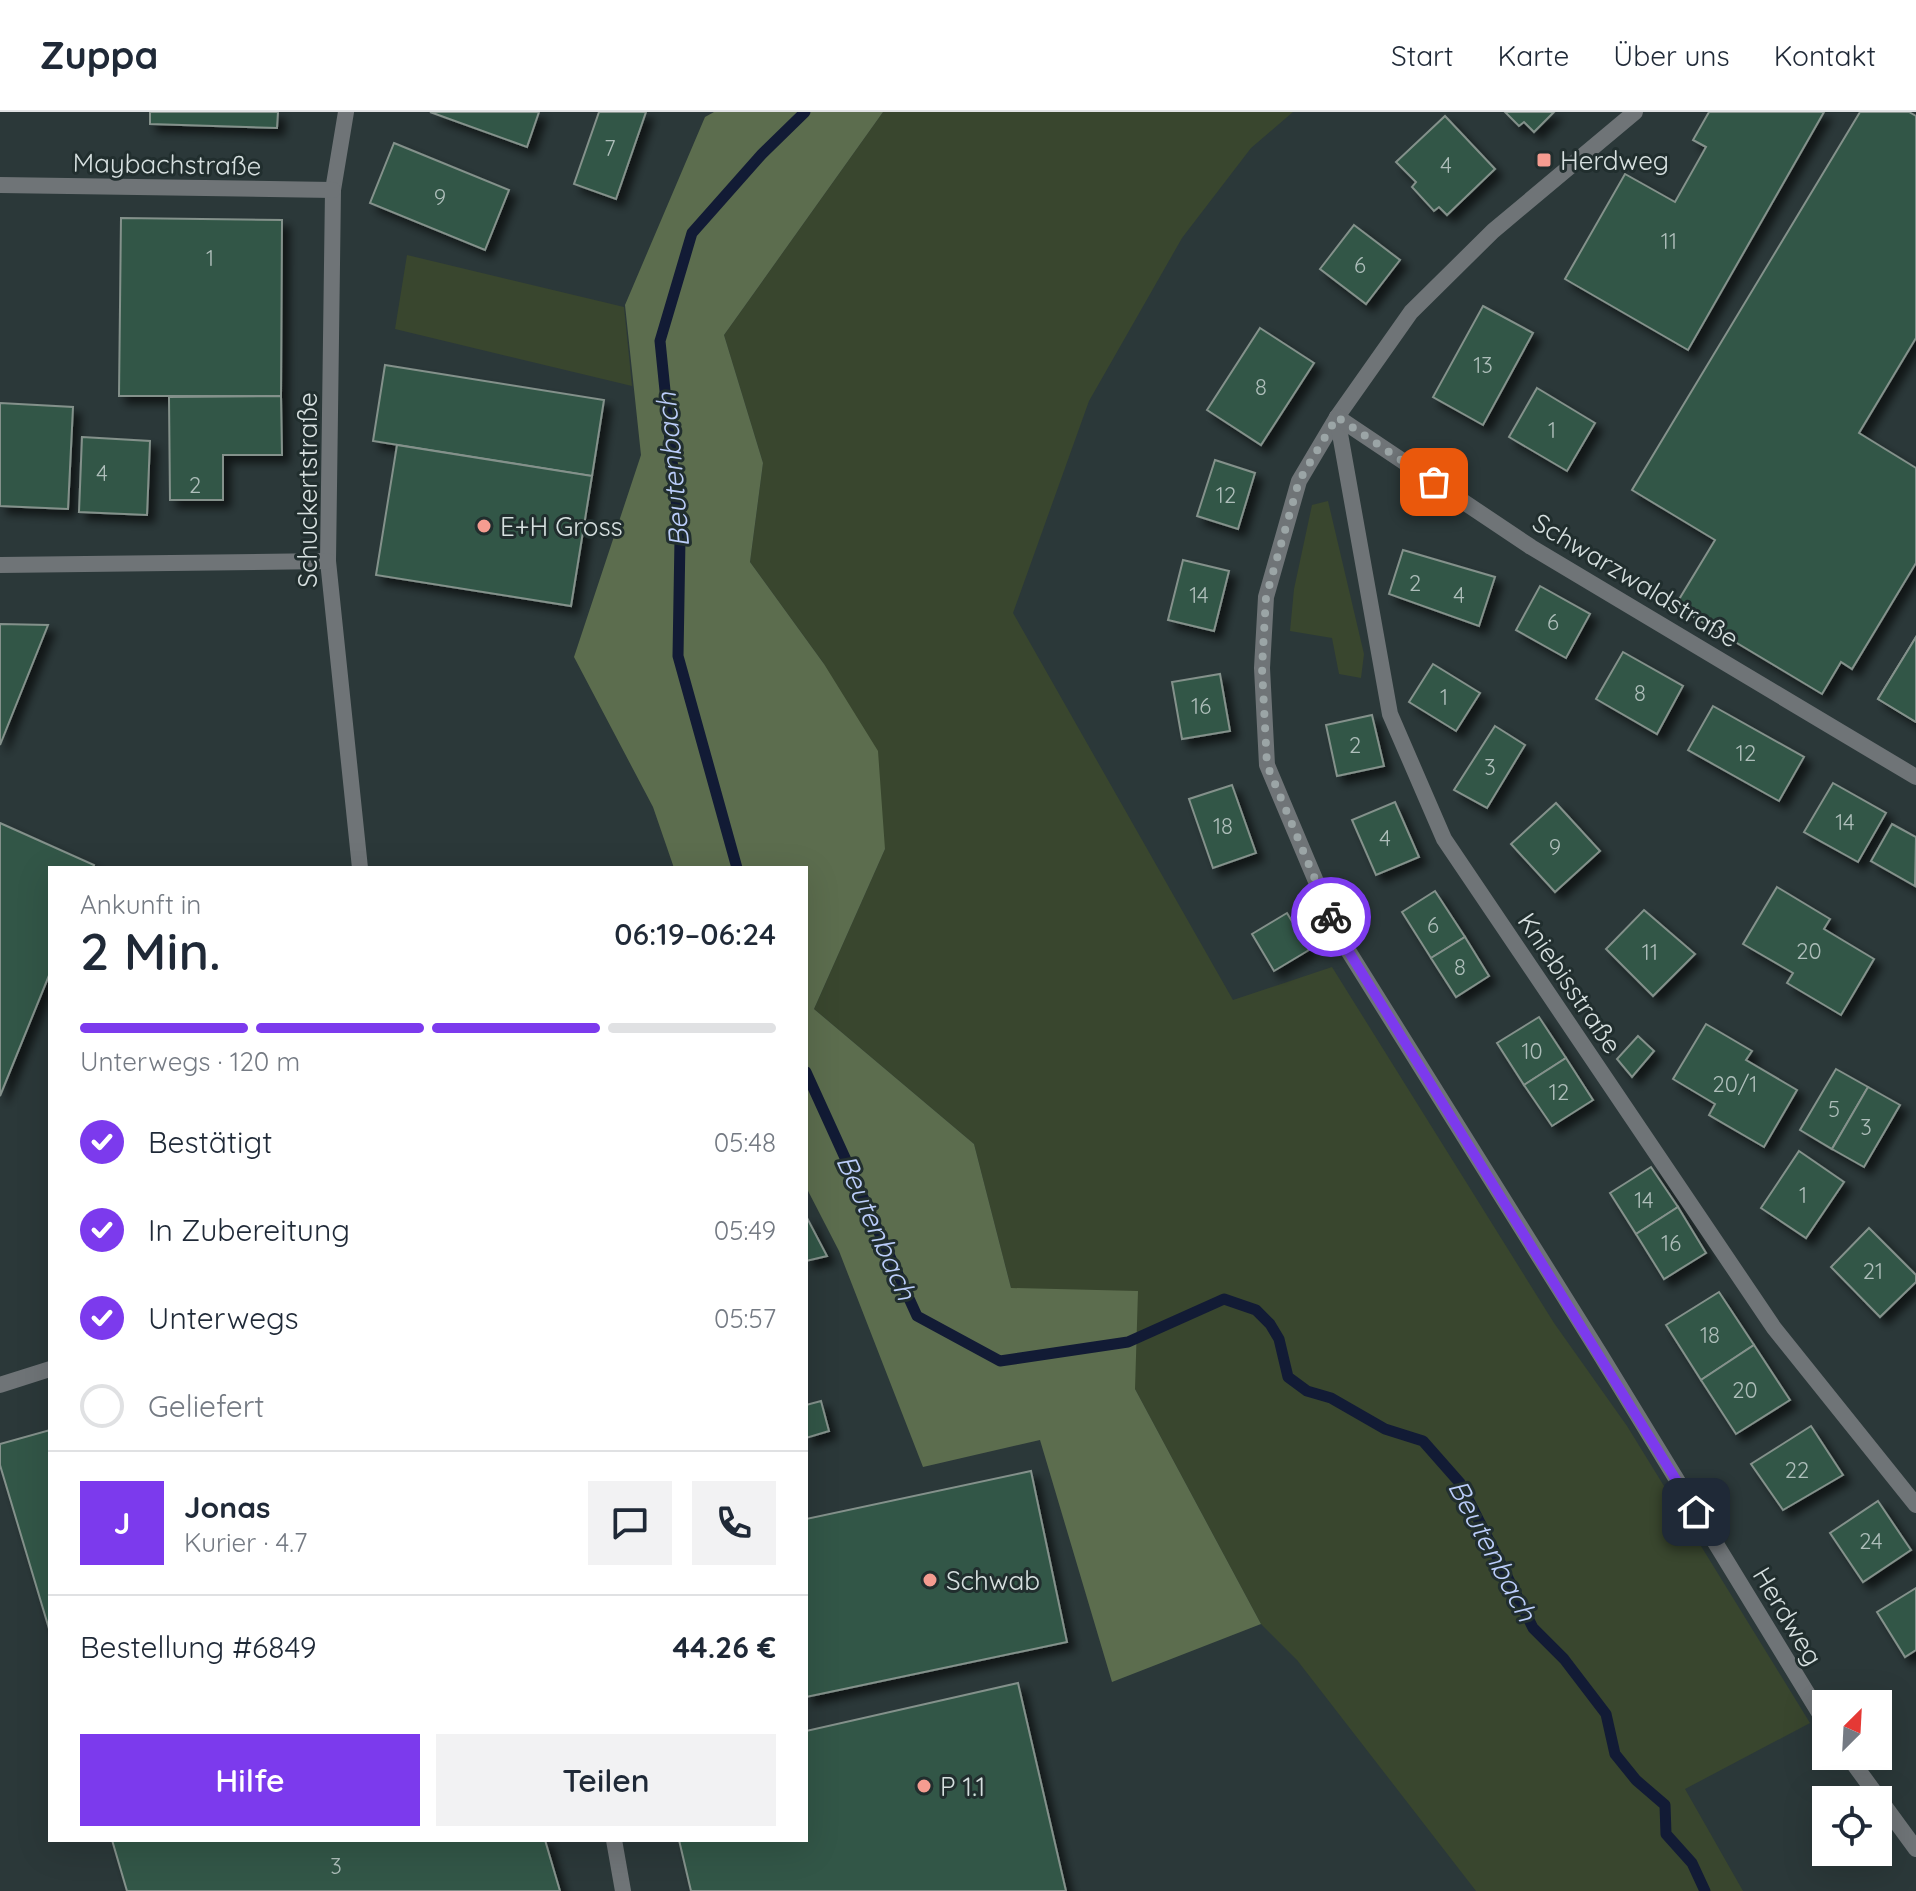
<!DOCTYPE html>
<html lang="de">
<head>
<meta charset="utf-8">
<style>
	:root { --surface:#fff; --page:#f2f2f3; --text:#1f2937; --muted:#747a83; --line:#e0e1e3; --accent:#7c3aed }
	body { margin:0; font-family:Quicksand,sans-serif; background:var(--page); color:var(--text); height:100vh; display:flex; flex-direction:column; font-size:30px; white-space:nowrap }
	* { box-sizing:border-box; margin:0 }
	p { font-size:26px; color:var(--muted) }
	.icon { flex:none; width:44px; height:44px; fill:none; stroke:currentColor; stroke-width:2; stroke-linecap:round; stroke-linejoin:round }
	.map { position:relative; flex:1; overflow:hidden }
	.drawer { position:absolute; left:48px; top:754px; width:760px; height:976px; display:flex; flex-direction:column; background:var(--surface); border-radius:0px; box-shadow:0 8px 32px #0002 }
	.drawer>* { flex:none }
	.needle { width:52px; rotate:24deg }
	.controls { position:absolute; left:1812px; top:1578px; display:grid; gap:16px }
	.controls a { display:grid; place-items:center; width:80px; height:80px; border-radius:0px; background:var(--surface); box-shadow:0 8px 32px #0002; font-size:40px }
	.pin { position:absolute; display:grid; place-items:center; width:68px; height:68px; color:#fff; margin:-34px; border-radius:16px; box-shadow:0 4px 12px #0006 }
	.courier { position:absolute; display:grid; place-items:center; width:80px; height:80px; margin:-40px; border:6px solid #7c3aed; border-radius:50%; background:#fff; color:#222; box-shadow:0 2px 10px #0007 }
	.overview em { font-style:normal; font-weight:600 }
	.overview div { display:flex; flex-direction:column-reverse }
	.overview { display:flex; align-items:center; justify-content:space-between; height:136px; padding:0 32px }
	h1 { font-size:52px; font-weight:600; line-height:60px }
	.bar { display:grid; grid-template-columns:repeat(4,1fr); gap:12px 8px; align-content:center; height:96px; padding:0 32px }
	.bar i { height:10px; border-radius:6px; background:var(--line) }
	.bar .selected { background:var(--accent) }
	.bar p { grid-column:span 4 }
	.line { display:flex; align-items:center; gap:20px; padding:0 32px; border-top:2px solid var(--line) }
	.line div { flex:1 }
	.round { display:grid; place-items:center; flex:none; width:84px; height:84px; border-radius:0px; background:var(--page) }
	ol { padding:0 32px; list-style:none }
	li { display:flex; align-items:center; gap:24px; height:88px }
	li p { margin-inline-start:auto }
	li .icon { padding:8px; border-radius:50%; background:var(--accent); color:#fff; stroke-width:4 }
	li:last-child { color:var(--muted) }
	li i { width:44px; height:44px; border:4px solid var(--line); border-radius:50% }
	.primary-button { display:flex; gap:16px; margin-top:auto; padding:16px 32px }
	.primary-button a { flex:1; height:92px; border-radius:0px; background:var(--accent); color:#fff; font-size:32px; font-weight:600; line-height:92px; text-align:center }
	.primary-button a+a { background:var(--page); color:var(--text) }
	header { display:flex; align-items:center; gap:48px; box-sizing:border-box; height:112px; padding:0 40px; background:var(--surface); border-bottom:2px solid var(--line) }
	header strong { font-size:38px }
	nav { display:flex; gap:44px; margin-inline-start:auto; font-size:28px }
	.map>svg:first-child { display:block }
	.green { fill:#39462e }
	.forest { fill:#5c6d4e }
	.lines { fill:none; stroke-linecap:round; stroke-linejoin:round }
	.stream { stroke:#121b35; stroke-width:11 }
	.building { fill:#315747; stroke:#84918b; stroke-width:2; filter:url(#shadow) }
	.street { stroke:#6f7477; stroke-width:16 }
	.done { stroke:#9ba5a6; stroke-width:8; stroke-dasharray:0 14.4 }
	.route { stroke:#7c3aed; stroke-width:10 }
	.poi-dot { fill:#f59c90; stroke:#212e2e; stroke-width:3 }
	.labels { text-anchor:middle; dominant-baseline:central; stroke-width:6; stroke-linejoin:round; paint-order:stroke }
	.number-label { font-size:22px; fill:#aebeba }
	.poi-label { font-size:26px; fill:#d7e0e0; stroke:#212e2e; text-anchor:start }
	.street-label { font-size:26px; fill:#d7e0e0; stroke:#212e2e }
	.water-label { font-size:28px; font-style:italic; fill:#bbcdfa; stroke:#212e2e }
</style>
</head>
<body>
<header>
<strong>Zuppa</strong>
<nav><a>Start</a><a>Karte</a><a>Über uns</a><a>Kontakt</a></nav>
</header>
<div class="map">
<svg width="1916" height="1779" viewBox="0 0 1916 1779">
	<defs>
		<filter id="shadow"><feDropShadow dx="7" dy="7" stdDeviation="4" flood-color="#0009"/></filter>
	</defs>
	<rect width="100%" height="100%" fill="#2b3839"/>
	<!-- green -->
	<g class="green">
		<polygon points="883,0 1293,0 1251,36 1182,126 1089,289 1013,501 1233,888 1332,855 1554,1211 1627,1314 1810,1611 1685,1677 1743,1779 1476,1779 1297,1548 1261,1512 1135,1277 1011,1176 974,1032 814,897 885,737 824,552 750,450 763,351 724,223"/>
		<polygon points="407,143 624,195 632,274 395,217"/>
		<polygon points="1328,389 1364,542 1361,566 1339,562 1332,526 1290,519 1294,477 1312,393"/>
	</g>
	<!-- forest -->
	<polygon class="forest" points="714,0 883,0 724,223 763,351 750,450 824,552 878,639 885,737 814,897 974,1032 1011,1176 1138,1179 1135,1277 1261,1512 1112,1570 1040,1328 923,1355 839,1139 806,1075 806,756 674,756 653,695 574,545 641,343 625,193 705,5"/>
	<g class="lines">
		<!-- stream -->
		<g class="stream">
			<polyline points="737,756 678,544 680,427 660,229 692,121 762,42 805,0"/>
			<polyline points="806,960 917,1204 1000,1249 1128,1230 1224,1187 1256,1198 1270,1212 1279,1227 1288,1265 1307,1279 1331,1286 1385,1317 1423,1329 1460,1371 1533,1516 1564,1547 1606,1602 1615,1642 1636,1668 1665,1693 1666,1722 1692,1751 1705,1779"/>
		</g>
	</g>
	<!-- building -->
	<g class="building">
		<polygon points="150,0 278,0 277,16 150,12"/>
		<polygon points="430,0 539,0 527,35"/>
		<polygon points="599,0 646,0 616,87 574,72"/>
		<polygon points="1505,0 1554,0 1534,20 1524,10 1519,14"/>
		<polygon points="1709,0 1824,0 1688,238 1565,167 1625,62 1675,90 1706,35 1693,28"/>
		<polygon points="1860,0 1909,0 1916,4 1916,226 1859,321 1916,356 1916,451 1852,557 1841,550 1822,582 1675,494 1715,428 1632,378"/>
		<polygon points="1445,4 1495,57 1447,103 1439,95 1434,99 1412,75 1416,70 1396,50"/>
		<polygon points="394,31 509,78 485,138 370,91"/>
		<polygon points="121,106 282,108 281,284 119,284"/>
		<polygon points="1354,113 1400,148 1366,192 1320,157"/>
		<polygon points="1483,194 1533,221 1483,313 1433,285"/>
		<polygon points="1260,216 1314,251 1261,333 1207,298"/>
		<polygon points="385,253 604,288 592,364 373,329"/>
		<polygon points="1537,276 1595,311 1567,359 1509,325"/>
		<polygon points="281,284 282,343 223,343 223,388 170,388 169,285"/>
		<polygon points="0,291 73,295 68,397 0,394"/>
		<polygon points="82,325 150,329 147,403 79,400"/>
		<polygon points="397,333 592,364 571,494 376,463"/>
		<polygon points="1215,348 1255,361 1238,417 1197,404"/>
		<polygon points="1403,438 1495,465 1479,514 1389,482"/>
		<polygon points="1183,448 1229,459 1214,519 1168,508"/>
		<polygon points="1540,474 1590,502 1566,546 1516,518"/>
		<polygon points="0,512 48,513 0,633"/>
		<polygon points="1916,525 1916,610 1878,587"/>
		<polygon points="1916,525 1916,610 1878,587"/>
		<polygon points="1623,540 1683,574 1657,622 1596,587"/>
		<polygon points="1433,552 1480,581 1456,619 1409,590"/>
		<polygon points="1220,562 1230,619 1182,627 1172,570"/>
		<polygon points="1713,594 1804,645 1779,689 1688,638"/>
		<polygon points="1372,603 1384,654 1337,664 1326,613"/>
		<polygon points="1495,614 1525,633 1487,696 1454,678"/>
		<polygon points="1833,671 1886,701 1858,750 1804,720"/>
		<polygon points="1232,673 1256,741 1213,756 1189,687"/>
		<polygon points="1395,690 1419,745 1376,763 1352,708"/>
		<polygon points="1556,691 1600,739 1555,780 1511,732"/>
		<polygon points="0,711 94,753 93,756 50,756 50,861 0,984"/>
		<polygon points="1892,712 1916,725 1915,774 1871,749"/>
		<polygon points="1777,775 1830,807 1824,817 1874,847 1841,903 1787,871 1793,861 1743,832"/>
		<polygon points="1435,779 1465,825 1431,846 1402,800"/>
		<polygon points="1644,798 1695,842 1653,884 1606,837"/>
		<polygon points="1287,801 1309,838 1274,859 1252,822"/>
		<polygon points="1465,825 1489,864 1456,885 1431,846"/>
		<polygon points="1539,905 1566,946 1524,973 1497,931"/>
		<polygon points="1706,912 1752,939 1746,948 1797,978 1764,1035 1709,1003 1715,992 1673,967"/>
		<polygon points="1638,924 1654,939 1632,965 1617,947"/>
		<polygon points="1566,946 1593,988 1552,1014 1524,973"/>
		<polygon points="1836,957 1868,975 1832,1037 1800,1018"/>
		<polygon points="1868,975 1900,993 1864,1055 1832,1037"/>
		<polygon points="1799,1039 1844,1070 1806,1126 1761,1096"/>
		<polygon points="1651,1055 1678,1095 1636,1122 1610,1081"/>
		<polygon points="1678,1095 1706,1141 1664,1167 1636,1122"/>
		<polygon points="806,1104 827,1144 806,1149"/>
		<polygon points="1869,1116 1916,1163 1916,1170 1880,1205 1831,1155"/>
		<polygon points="1719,1180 1754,1233 1701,1268 1666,1213"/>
		<polygon points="1754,1233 1790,1288 1736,1322 1701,1268"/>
		<polygon points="821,1289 829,1319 806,1326 806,1293"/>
		<polygon points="1811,1314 1843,1363 1783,1398 1751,1352"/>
		<polygon points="50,1318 50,1520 0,1353 0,1332"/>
		<polygon points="1031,1359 1067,1530 806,1585 806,1407"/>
		<polygon points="1878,1389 1911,1438 1863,1470 1830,1421"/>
		<polygon points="1916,1476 1916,1538 1905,1545 1877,1500"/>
		<polygon points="1018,1571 1066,1779 691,1779 679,1728 806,1728 806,1619"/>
		<polygon points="112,1728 545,1728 560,1779 127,1779"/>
	</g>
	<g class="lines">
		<!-- street -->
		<g class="street">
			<polyline points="346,0 333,78 328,449 360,756"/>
			<polyline points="1635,0 1493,119 1411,200 1337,305 1299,369 1266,485 1262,556 1267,653 1339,824 1600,1242 1826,1612"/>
			<polyline points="0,73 333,78"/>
			<polyline points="1337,305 1390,602 1444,727 1774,1216 1916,1393"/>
			<polyline points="1337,305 1531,435 1916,665"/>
			<polyline points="0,453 328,449"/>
			<polyline points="0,1273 50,1257"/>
			<polyline points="1848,1644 1916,1737"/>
			<polyline points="614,1728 623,1779"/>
		</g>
	</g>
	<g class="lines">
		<!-- done -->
		<polyline class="done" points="1331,805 1267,653 1262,556 1266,485 1299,369 1337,305 1434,370"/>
		<!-- route -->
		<polyline class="route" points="1331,805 1339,824 1696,1400"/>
	</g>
	<!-- markers -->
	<g class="poi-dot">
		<rect x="1536" y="40" width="16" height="16" rx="4"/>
		<circle cx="484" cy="414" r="8"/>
		<circle cx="930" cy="1468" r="8"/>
		<circle cx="924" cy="1674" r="8"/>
	</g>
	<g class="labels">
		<!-- number labels -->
		<g class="number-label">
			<text x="610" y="36">7</text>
			<text x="1446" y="53">4</text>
			<text x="440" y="85">9</text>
			<text x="1669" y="129">11</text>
			<text x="210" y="146">1</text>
			<text x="1360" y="153">6</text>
			<text x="1483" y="253">13</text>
			<text x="1261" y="275">8</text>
			<text x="1552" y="318">1</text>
			<text x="102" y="361">4</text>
			<text x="195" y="373">2</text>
			<text x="1226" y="383">12</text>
			<text x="1415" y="471">2</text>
			<text x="1199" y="483">14</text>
			<text x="1459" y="483">4</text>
			<text x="1553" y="510">6</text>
			<text x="1640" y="581">8</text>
			<text x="1444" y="585">1</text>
			<text x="1201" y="594">16</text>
			<text x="1355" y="633">2</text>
			<text x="1746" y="641">12</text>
			<text x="1490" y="655">3</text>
			<text x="1845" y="710">14</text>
			<text x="1223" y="714">18</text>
			<text x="1385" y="726">4</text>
			<text x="1555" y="735">9</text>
			<text x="1433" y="813">6</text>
			<text x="1809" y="839">20</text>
			<text x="1650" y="840">11</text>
			<text x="1460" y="855">8</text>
			<text x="1532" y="939">10</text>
			<text x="1735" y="972">20/1</text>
			<text x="1559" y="980">12</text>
			<text x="1834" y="997">5</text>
			<text x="1866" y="1015">3</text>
			<text x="1803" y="1083">1</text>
			<text x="1644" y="1088">14</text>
			<text x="1671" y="1131">16</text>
			<text x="1873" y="1159">21</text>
			<text x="1710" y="1223">18</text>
			<text x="1745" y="1278">20</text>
			<text x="1797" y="1358">22</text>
			<text x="1871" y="1429">24</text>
			<text x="336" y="1754">3</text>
		</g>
		<!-- poi labels -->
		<g class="poi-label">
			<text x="1560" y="48">Herdweg</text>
			<text x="500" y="414">E+H Gross</text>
			<text x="946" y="1468">Schwab</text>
			<text x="940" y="1674">P 1.1</text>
		</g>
		<!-- street labels -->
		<g class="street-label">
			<text transform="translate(167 52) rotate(1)">Maybachstraße</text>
			<text transform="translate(307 378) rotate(-90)">Schuckertstraße</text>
			<text transform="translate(1636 468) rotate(31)">Schwarzwaldstraße</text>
			<text transform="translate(1570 871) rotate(56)">Kniebisstraße</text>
			<text transform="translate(1788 1504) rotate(59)">Herdweg</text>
		</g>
		<!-- water labels -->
		<g class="water-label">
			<text transform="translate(672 358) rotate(-95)">Beutenbach</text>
			<text transform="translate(877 1115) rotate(66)">Beutenbach</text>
			<text transform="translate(1493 1438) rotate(62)">Beutenbach</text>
		</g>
	</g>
</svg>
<div class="controls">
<a><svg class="needle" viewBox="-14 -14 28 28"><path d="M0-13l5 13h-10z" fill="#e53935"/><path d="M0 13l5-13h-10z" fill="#747a83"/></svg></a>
<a><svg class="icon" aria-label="locate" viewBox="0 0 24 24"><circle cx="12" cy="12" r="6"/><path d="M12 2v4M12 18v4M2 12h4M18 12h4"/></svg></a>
</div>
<div class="pin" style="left:1434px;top:370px;background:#ea580c"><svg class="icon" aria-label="bag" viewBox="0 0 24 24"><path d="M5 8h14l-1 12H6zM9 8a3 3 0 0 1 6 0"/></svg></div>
<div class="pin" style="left:1696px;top:1400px;background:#1f2937"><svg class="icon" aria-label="home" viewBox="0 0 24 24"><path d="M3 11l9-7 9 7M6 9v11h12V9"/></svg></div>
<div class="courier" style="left:1331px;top:805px"><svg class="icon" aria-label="bike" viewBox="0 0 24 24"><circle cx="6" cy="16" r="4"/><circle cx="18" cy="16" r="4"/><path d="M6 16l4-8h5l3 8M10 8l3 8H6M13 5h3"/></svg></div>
<section class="drawer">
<div class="overview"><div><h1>2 Min.</h1><p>Ankunft in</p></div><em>06:19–06:24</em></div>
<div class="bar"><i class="selected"></i><i class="selected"></i><i class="selected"></i><i></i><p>Unterwegs · 120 m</p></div>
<ol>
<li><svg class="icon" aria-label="check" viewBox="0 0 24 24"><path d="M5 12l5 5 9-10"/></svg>Bestätigt<p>05:48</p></li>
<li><svg class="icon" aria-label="check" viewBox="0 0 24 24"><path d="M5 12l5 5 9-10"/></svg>In Zubereitung<p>05:49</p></li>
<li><svg class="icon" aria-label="check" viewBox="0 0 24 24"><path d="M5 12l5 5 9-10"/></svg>Unterwegs<p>05:57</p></li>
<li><i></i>Geliefert</li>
</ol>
<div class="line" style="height:144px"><b class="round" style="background:var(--accent);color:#fff">J</b><div><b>Jonas</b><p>Kurier · 4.7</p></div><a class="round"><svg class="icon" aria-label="chat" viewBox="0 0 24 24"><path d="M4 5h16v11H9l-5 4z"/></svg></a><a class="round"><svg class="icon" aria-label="phone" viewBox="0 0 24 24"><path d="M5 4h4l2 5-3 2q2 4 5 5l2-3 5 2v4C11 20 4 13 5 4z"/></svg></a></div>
<div class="line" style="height:104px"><div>Bestellung #6849</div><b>44.26 €</b></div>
<div class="primary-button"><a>Hilfe</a><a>Teilen</a></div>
</section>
</div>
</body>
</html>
